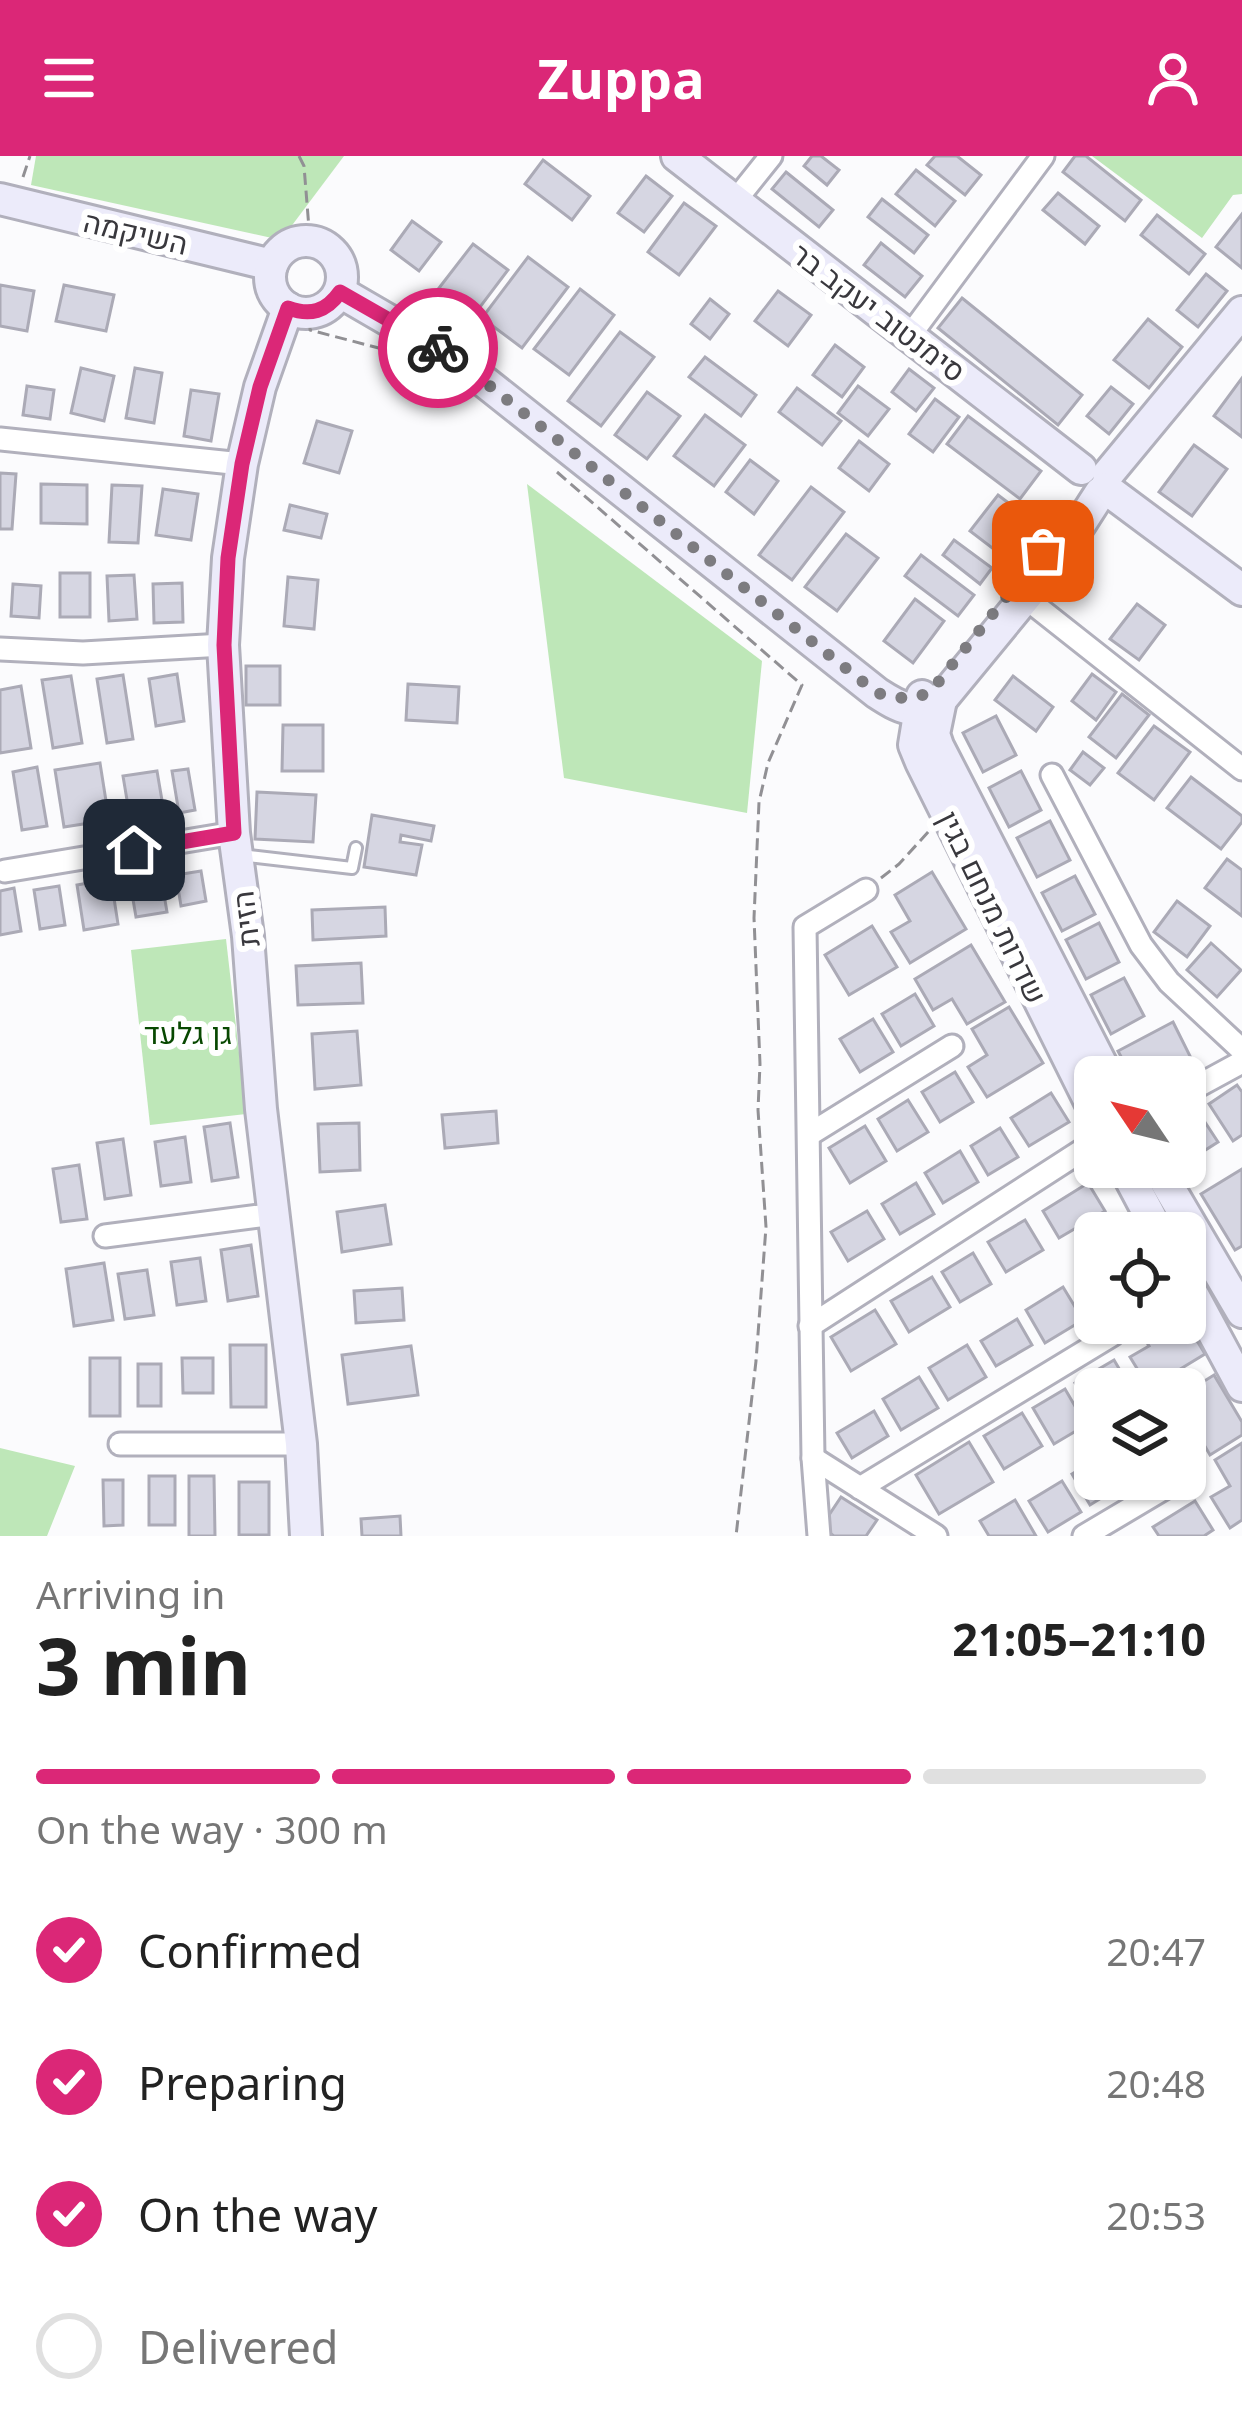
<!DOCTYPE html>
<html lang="en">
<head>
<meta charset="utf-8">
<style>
	:root { --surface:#fff; --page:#f6f6f6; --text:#222; --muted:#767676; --line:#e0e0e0; --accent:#db2777 }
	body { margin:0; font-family:"Noto Sans",Heebo,sans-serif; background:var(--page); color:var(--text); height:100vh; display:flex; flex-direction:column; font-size:45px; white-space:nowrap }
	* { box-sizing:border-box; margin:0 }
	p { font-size:39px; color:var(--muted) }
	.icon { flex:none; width:66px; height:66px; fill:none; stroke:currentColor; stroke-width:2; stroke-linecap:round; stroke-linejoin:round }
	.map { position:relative; height:1380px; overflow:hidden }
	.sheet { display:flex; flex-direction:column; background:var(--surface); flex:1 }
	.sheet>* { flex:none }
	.needle { width:78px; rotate:305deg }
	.controls { position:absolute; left:1074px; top:900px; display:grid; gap:24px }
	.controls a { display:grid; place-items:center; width:132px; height:132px; border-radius:18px; background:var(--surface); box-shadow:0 3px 9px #0004; font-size:60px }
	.pin { position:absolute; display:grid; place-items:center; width:102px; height:102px; color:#fff; margin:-51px; border-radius:24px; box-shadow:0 6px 18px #0006 }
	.courier { position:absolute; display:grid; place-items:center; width:120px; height:120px; margin:-60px; border:9px solid #db2777; border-radius:50%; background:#fff; color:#222; box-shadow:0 3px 15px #0007 }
	.summary em { font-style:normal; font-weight:700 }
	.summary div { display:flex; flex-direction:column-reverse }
	.summary { display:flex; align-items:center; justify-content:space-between; height:204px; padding:0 36px }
	h1 { font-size:78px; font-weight:700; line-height:90px }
	.bar { display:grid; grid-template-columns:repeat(4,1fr); gap:18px 12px; align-content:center; height:144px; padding:0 36px }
	.bar i { height:15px; border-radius:9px; background:var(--line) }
	.bar .current { background:var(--accent) }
	.bar p { grid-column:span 4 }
	ol { padding:0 36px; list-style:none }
	li { display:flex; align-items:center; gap:36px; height:132px }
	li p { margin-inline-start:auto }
	li .icon { padding:12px; border-radius:50%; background:var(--accent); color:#fff; stroke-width:4 }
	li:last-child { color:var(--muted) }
	li i { width:66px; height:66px; border:6px solid var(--line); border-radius:50% }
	header { display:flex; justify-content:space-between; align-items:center; height:156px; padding:0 36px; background:var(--accent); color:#fff; font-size:54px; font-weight:700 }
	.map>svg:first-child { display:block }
	.green { fill:#bee7b8 }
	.building { fill:#d6d6e2; stroke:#abaab6; stroke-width:3 }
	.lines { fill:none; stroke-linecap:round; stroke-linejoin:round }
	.lane-casing { stroke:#b1b0bc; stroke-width:16 }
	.street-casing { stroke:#b1b0bc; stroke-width:27 }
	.secondary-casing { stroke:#b1b0bc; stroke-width:36 }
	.path { stroke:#919094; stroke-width:3; stroke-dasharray:12 6; stroke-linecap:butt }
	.lane { stroke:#fff; stroke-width:10 }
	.street { stroke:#fff; stroke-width:21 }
	.secondary { stroke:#ecebfa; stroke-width:30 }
	.done { stroke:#7d7c80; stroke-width:12; stroke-dasharray:0 21.6 }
	.route { stroke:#db2777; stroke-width:15 }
	.labels { text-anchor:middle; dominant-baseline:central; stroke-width:12; stroke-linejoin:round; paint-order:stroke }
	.street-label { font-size:30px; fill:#39383d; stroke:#fff }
	.park-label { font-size:30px; fill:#084801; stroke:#fff }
</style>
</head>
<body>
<header><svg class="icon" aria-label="menu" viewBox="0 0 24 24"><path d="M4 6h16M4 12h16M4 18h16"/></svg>Zuppa<svg class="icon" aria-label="person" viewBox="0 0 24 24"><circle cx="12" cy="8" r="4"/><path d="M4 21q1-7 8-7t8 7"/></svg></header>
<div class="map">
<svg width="1242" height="1380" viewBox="0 0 1242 1380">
	<rect width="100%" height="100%" fill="#fbfbfd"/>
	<!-- green -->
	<g class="green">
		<polygon points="36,0 344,0 281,84 31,29"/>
		<polygon points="1092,0 1242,0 1242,38 1233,39 1202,82"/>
		<polygon points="527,328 762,505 747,657 564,622"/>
		<polygon points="226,783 246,958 150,969 131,794"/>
		<polygon points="0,1292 75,1310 47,1380 0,1380"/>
	</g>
	<!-- building -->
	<g class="building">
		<polygon points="812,0 821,0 839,14 827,29 804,10"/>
		<polygon points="935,0 957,0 981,19 965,39 927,9"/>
		<polygon points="1075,0 1086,0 1141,44 1125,65 1063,16"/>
		<polygon points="543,4 590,40 572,64 525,28"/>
		<polygon points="916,14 955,45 935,70 896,38"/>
		<polygon points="786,16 833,54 819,71 772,33"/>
		<polygon points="646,20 672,40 644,76 618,57"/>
		<polygon points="1058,37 1099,70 1085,88 1043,54"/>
		<polygon points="882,43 928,79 914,97 868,61"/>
		<polygon points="684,47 716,70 679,119 648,96"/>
		<polygon points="1242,58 1242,112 1216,91"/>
		<polygon points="1157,59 1205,98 1189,118 1141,79"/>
		<polygon points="412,65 441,86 419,115 391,94"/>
		<polygon points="881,87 922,120 905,141 864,109"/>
		<polygon points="473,88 508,114 474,159 439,132"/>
		<polygon points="528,101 568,131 522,192 482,162"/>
		<polygon points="1206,118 1227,135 1198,171 1177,154"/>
		<polygon points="0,129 34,135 27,175 0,170"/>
		<polygon points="64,129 114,139 106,175 56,165"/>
		<polygon points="580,133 614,159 569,219 534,193"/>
		<polygon points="778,135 811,159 788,190 755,165"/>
		<polygon points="962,142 1082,239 1058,269 938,172"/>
		<polygon points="710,143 729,158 710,183 691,168"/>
		<polygon points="1148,163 1182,191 1149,232 1114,204"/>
		<polygon points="620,176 654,201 601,270 568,245"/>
		<polygon points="835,189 864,211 842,241 813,219"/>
		<polygon points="705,201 756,239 741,260 689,221"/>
		<polygon points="81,212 114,220 104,265 71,257"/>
		<polygon points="135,212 162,217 154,267 126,262"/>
		<polygon points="909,213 934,232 916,255 892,236"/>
		<polygon points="1242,222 1242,281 1214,260"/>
		<polygon points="27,230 54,234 50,263 23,259"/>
		<polygon points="858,230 889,253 868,280 838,257"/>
		<polygon points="1111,231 1133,248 1109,278 1087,260"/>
		<polygon points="797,232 841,265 822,289 779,256"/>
		<polygon points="191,234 219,238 211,285 184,280"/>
		<polygon points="647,236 680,260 647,303 615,279"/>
		<polygon points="935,243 959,261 933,296 909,278"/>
		<polygon points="705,259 745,289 714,330 674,300"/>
		<polygon points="968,260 1041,315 1020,343 947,288"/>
		<polygon points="317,265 352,275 339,317 304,307"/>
		<polygon points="859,285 889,308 869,335 839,312"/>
		<polygon points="1194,289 1227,313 1192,360 1159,336"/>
		<polygon points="750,304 778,325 754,358 726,336"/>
		<polygon points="0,317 16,318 12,373 0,373"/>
		<polygon points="41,328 87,329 87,368 41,367"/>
		<polygon points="112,329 142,330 138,387 109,386"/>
		<polygon points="811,331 844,356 792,424 759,399"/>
		<polygon points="163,333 198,338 191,384 156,379"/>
		<polygon points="998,339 1031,364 1004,401 970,375"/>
		<polygon points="290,349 327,358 321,382 284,374"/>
		<polygon points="846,378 878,402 837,455 805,431"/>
		<polygon points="954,384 992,412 980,428 943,399"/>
		<polygon points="921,399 974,439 958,460 905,420"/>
		<rect x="60" y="417" width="30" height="44"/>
		<polygon points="134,419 137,463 109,465 107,420"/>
		<polygon points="288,421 318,424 314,473 284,470"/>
		<polygon points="182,427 183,466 154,467 153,428"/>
		<polygon points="13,428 41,430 39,462 11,460"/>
		<polygon points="915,443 944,465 913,507 884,485"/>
		<polygon points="1137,448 1165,469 1139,504 1110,483"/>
		<rect x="246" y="510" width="34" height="39"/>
		<polygon points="177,518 184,565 156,570 149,523"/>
		<polygon points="1092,518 1116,536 1096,564 1072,545"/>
		<polygon points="123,519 133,583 107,587 97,523"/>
		<polygon points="71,520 82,587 53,592 42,524"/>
		<polygon points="1013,520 1053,551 1036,575 995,544"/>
		<polygon points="408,528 459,531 457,567 406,564"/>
		<polygon points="21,530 31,592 0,597 0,534"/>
		<polygon points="1122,538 1149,559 1116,602 1089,581"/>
		<polygon points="996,560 1016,599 983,616 963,577"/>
		<polygon points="283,569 323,569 323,615 282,615"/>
		<polygon points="1154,570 1190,596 1154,644 1118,617"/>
		<polygon points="1083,596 1104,612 1090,629 1070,614"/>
		<polygon points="100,607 109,664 64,671 55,614"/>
		<polygon points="37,611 47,670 22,674 13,616"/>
		<polygon points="188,613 195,654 179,657 172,615"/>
		<polygon points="157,615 165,662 131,668 123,620"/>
		<polygon points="1021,615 1041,654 1009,671 989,632"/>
		<polygon points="1191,621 1242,660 1242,666 1221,693 1167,652"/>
		<polygon points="257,636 316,639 313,686 255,683"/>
		<polygon points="372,659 434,670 431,685 401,679 400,686 422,689 416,719 364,711"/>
		<polygon points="1050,665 1070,704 1037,721 1017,682"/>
		<polygon points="1227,703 1242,714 1242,760 1205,732"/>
		<polygon points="160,715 167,756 136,761 129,720"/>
		<polygon points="201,715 206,745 181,750 176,719"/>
		<polygon points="932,716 966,773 910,807 891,776 910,765 895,739"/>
		<polygon points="1075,720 1095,758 1062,775 1042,737"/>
		<polygon points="111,723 118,768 84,774 77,729"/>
		<polygon points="59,730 65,769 40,773 34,734"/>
		<polygon points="14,732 21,775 0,779 0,735"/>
		<polygon points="1177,745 1210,770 1187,801 1154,776"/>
		<polygon points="385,751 386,780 313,784 312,754"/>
		<polygon points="1099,767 1119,806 1086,823 1066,784"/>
		<polygon points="872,770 897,811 849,839 825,799"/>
		<polygon points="1211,787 1241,814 1217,841 1187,814"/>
		<polygon points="971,789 1005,846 967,868 952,843 933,854 915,823"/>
		<polygon points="361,807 363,847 298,849 296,810"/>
		<polygon points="1124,822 1144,860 1111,878 1091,839"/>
		<polygon points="915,838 934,870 901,890 882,858"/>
		<polygon points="1009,851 1043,907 987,941 968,911 987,899 972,873"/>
		<polygon points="873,863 893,896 860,916 840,883"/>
		<polygon points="1173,866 1192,904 1160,921 1132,921 1118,895"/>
		<polygon points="357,875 361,929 315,933 312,878"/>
		<polygon points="955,916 973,946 940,966 922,936"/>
		<polygon points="1237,929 1242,936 1242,979 1233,985 1209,948"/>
		<polygon points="1051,937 1069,966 1029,990 1011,962"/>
		<polygon points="908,944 928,976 897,995 878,963"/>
		<polygon points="496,955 498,987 445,992 442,959"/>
		<polygon points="1199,957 1218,986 1185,1007 1185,966"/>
		<polygon points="230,967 238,1021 212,1025 204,971"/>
		<polygon points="359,967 360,1014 320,1016 318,968"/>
		<polygon points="865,970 886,1005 850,1027 829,992"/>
		<polygon points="1000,972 1018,1001 988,1019 971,990"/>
		<polygon points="185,981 191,1026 161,1030 155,986"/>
		<polygon points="123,983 131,1039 105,1043 97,987"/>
		<polygon points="960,995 978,1026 943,1047 925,1017"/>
		<polygon points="79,1009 87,1063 61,1066 53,1013"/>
		<polygon points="1242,1013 1242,1090 1235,1094 1201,1038"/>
		<polygon points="916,1027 934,1058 900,1078 882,1048"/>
		<polygon points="1088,1027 1105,1055 1059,1082 1043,1055"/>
		<polygon points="385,1049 391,1088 342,1096 337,1056"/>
		<polygon points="867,1055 884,1083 848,1105 831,1076"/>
		<polygon points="1025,1064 1043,1094 1006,1116 988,1086"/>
		<polygon points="251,1089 258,1140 228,1145 221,1094"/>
		<polygon points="973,1097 991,1128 960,1146 942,1116"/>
		<polygon points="200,1102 206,1145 177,1149 171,1106"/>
		<polygon points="1095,1102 1095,1145 1076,1114"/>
		<polygon points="104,1107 113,1164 74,1170 66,1113"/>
		<polygon points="147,1114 154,1159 125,1163 118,1118"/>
		<polygon points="932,1121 950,1151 909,1176 891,1145"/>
		<polygon points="1063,1131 1083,1164 1045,1187 1026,1154"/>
		<polygon points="402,1132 404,1164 356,1167 354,1135"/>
		<polygon points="875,1154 896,1188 851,1215 831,1181"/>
		<polygon points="1017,1163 1032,1189 996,1210 981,1185"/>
		<polygon points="1185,1165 1205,1198 1149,1232 1130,1201 1149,1190 1135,1167 1185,1167"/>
		<polygon points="230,1189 266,1189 266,1251 231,1251"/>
		<polygon points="967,1189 986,1221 948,1244 929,1212"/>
		<polygon points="411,1190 418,1239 348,1248 342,1199"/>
		<rect x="90" y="1202" width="30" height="58"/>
		<polygon points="182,1202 213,1202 213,1237 183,1237"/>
		<polygon points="1114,1204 1131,1233 1095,1233 1095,1260 1075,1227"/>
		<rect x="138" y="1208" width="23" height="42"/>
		<polygon points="1214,1219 1242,1266 1242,1279 1210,1299 1195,1273 1185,1279 1185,1237"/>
		<polygon points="919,1221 938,1252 901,1274 883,1243"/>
		<polygon points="1065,1233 1086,1269 1054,1288 1033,1252"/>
		<polygon points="874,1255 888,1280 852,1302 837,1277"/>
		<polygon points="1022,1257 1042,1290 1004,1313 984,1280"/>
		<polygon points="969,1286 993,1326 939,1358 916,1319"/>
		<polygon points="1242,1287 1242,1364 1230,1372 1211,1341 1230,1330 1215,1304"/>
		<polygon points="1095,1304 1095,1323 1121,1323 1124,1328 1090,1349 1072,1318"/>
		<rect x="149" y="1320" width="26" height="49"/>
		<polygon points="189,1320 214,1320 215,1380 189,1380"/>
		<polygon points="103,1324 123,1324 123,1369 104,1370"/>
		<polygon points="1062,1325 1081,1356 1048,1376 1029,1345"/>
		<rect x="239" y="1326" width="30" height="53"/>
		<polygon points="841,1341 877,1364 866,1380 834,1380 821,1371"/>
		<polygon points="1015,1344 1036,1380 989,1380 980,1365"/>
		<polygon points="1195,1345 1213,1374 1204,1380 1159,1380 1153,1371"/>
		<polygon points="400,1360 401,1380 362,1380 361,1363"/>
	</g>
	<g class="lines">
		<defs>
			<polyline id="lane" points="240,699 352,712 356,692"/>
			<g id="street">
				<polyline points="735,45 771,0"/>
				<polyline points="911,178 1043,0"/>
				<polyline points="0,283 242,308"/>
				<polyline points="1013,432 1242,613"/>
				<polyline points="0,493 83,497 223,489"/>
				<polyline points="1052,619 1141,789 1169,826 1242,894"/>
				<polyline points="5,715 234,677"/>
				<polyline points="1185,937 1242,906"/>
				<polyline points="810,978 952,890"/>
				<polyline points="105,1080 275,1058"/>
				<polyline points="810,1170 1095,986"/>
				<polyline points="120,1288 301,1288"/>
				<polyline points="813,1302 936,1380"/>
				<polyline points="860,1332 1112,1179"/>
				<polyline points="819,1380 813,1302 805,771 866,734"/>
				<polyline points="1084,1380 1180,1323"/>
			</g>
			<g id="secondary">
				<polyline points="677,0 1081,313"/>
				<polyline points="0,43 272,109"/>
				<circle cx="306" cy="121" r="36"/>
				<path d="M340,136L457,204L877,537C900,552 916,561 941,544L1061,398L1100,337"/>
				<polyline points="288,152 260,231 242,308 228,402 223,489 234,677 248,780 261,953 301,1288 306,1380"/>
				<polyline points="1108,318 1242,156"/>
				<polyline points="1105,332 1242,434"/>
				<polyline points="922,540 914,589 921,606 1095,956"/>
				<polyline points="941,544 934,578 938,590 1108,921"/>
				<polyline points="1124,1011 1159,1077"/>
				<polyline points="1157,1011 1242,1156"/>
				<polyline points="1185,1124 1242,1230"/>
			</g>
		</defs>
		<!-- lane casing -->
		<use href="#lane" class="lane-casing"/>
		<!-- street casing -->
		<use href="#street" class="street-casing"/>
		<!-- secondary casing -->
		<use href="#secondary" class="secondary-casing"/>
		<!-- path -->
		<g class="path">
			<polyline points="299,0 304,10 310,85"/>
			<polyline points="23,21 30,0"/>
			<polyline points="310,164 310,174 390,195"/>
			<polyline points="557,316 802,529 768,607 759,646 754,762 760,908 758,954 766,1071 756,1205 736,1380"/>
			<polyline points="881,722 899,708 930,674"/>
		</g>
		<!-- lane -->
		<use href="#lane" class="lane"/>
		<!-- street -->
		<use href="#street" class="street"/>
		<!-- secondary -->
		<use href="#secondary" class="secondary"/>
	</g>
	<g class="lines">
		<!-- done -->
		<path class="done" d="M438,192L457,204L877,537C897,542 914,546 932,534L1043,395"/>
		<!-- route -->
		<path class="route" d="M134,694L234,677L224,489L228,402L242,308L260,231L288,152C310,160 326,156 340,136L438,192"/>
	</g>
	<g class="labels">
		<!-- street labels -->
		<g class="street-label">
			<text transform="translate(136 76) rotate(13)">השיקמה</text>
			<text transform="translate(879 156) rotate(37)">סימנטוב יעקב בר</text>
			<text transform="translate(993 751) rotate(64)">שדרות מנחם בגין</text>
			<text transform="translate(245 763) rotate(-97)">הזית</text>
		</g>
		<!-- park labels -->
		<g class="park-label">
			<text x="188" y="876">גן גלעד</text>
		</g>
	</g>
</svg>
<div class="controls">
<a><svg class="needle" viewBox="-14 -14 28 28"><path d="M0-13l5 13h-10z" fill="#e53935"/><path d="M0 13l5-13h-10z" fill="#767676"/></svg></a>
<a><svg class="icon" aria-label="locate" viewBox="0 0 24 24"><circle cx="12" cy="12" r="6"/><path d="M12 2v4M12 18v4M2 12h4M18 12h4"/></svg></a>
<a><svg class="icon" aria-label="layers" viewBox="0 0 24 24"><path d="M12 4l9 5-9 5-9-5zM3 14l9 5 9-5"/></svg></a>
</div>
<div class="pin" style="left:1043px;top:395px;background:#ea580c"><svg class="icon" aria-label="bag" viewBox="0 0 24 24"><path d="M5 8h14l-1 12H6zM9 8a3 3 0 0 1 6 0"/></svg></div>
<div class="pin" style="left:134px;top:694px;background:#1f2937"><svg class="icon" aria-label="home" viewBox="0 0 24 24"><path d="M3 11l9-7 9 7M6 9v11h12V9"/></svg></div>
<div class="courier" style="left:438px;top:192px"><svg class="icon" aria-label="bike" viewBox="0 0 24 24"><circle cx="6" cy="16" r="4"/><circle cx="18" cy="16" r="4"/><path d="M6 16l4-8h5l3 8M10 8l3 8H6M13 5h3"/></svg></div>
</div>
<section class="sheet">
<div class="summary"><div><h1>3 min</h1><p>Arriving in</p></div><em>21:05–21:10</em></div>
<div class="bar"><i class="current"></i><i class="current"></i><i class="current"></i><i></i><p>On the way · 300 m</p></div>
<ol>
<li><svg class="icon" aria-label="check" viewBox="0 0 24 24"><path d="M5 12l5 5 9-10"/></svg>Confirmed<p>20:47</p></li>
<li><svg class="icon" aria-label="check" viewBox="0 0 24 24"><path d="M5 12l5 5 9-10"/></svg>Preparing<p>20:48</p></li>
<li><svg class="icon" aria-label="check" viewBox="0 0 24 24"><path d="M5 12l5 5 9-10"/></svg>On the way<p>20:53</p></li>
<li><i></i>Delivered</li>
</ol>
</section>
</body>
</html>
